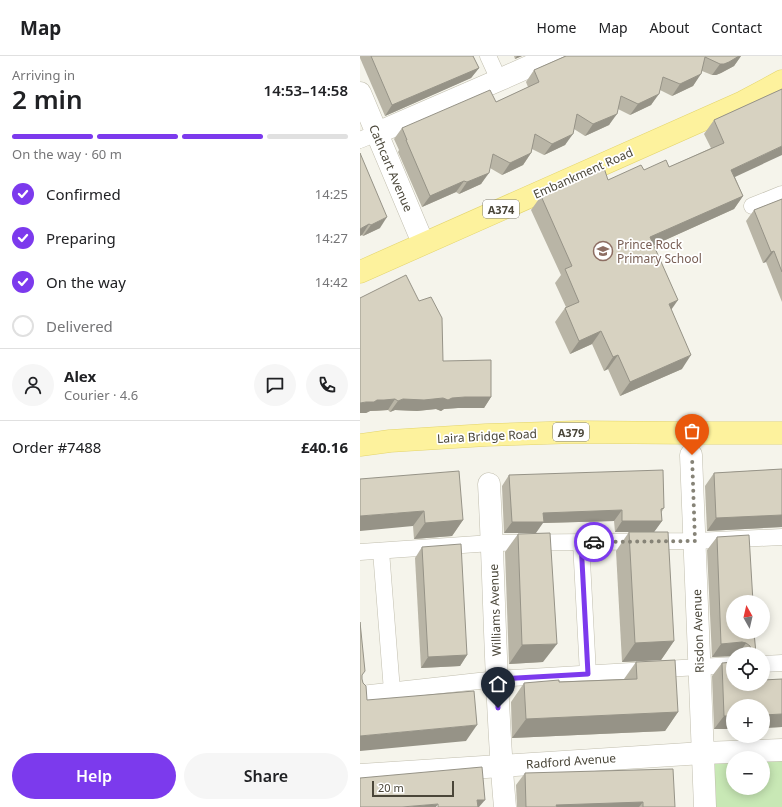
<!DOCTYPE html>
<html lang="en">
<head>
<meta charset="utf-8">
<style>
	:root { --surface:#fff; --page:#f6f6f6; --text:#202124; --muted:#757577; --line:#e0e0e0; --accent:#7c3aed }
	body { margin:0; font-family:"Noto Sans",sans-serif; background:var(--page); color:var(--text); height:100vh; display:flex; flex-direction:column; font-size:15px; white-space:nowrap }
	* { box-sizing:border-box; margin:0 }
	p { font-size:13px; color:var(--muted) }
	.icon { flex:none; width:22px; height:22px; fill:none; stroke:currentColor; stroke-width:2; stroke-linecap:round; stroke-linejoin:round }
	.map { position:relative; flex:1; overflow:hidden }
	.drawer { display:flex; flex-direction:column; background:var(--surface); width:360px }
	.drawer>* { flex:none }
	.needle { width:26px; rotate:352deg }
	.fabs { position:absolute; left:366px; top:539px; display:grid; gap:8px }
	.fabs a { display:grid; place-items:center; width:44px; height:44px; border-radius:50%; background:var(--surface); box-shadow:0 2px 10px #0003; font-size:20px }
	.scale { position:absolute; left:12px; bottom:10px; width:82px; box-sizing:border-box; padding-left:4px; border:2px solid #4a4639; border-top:0; font-size:11px; line-height:14px; white-space:nowrap; color:#4a4639; -webkit-text-stroke:3px #fff; paint-order:stroke }
	.pin { position:absolute; display:grid; place-items:center; width:34px; height:34px; color:#fff; margin:-41px -17px; border-radius:50% 50% 50% 0; rotate:-45deg; box-shadow:0 0 4px #0007 }
	.pin .icon { rotate:45deg }
	.courier { position:absolute; display:grid; place-items:center; width:40px; height:40px; margin:-20px; border:3px solid #7c3aed; border-radius:50%; background:#fff; color:#222; box-shadow:0 1px 5px #0007 }
	.summary em { font-style:normal; font-weight:600 }
	.summary div { display:flex; flex-direction:column-reverse }
	.summary { display:flex; align-items:center; justify-content:space-between; height:68px; padding:0 12px }
	h1 { font-size:26px; font-weight:600; line-height:30px }
	.bar { display:grid; grid-template-columns:repeat(4,1fr); gap:6px 4px; align-content:center; height:48px; padding:0 12px }
	.bar i { height:5px; border-radius:3px; background:var(--line) }
	.bar .selected { background:var(--accent) }
	.bar p { grid-column:span 4 }
	.line { display:flex; align-items:center; gap:10px; padding:0 12px; border-top:1px solid var(--line) }
	.line div { flex:1 }
	.round { display:grid; place-items:center; flex:none; width:42px; height:42px; border-radius:21px; background:var(--page) }
	ol { padding:0 12px; list-style:none }
	li { display:flex; align-items:center; gap:12px; height:44px }
	li p { margin-inline-start:auto }
	li .icon { padding:4px; border-radius:50%; background:var(--accent); color:#fff; stroke-width:4 }
	li:last-child { color:var(--muted) }
	li i { width:22px; height:22px; border:2px solid var(--line); border-radius:50% }
	.action { display:flex; gap:8px; margin-top:auto; padding:8px 12px }
	.action a { flex:1; height:46px; border-radius:24px; background:var(--accent); color:#fff; font-size:16px; font-weight:600; line-height:46px; text-align:center }
	.action a+a { background:var(--page); color:var(--text) }
	header { display:flex; align-items:center; gap:24px; box-sizing:border-box; height:56px; padding:0 20px; background:var(--surface); border-bottom:1px solid var(--line) }
	header strong { font-size:19px }
	nav { display:flex; gap:22px; margin-inline-start:auto; font-size:14px }
	main { display:flex; flex:1; min-height:0 }
	.map>svg:first-child { display:block }
	.green { fill:#c8e8b5 }
	.lines { fill:none; stroke-linecap:round; stroke-linejoin:round }
	.lane-casing { stroke:#c1beae; stroke-width:17 }
	.street-casing { stroke:#c1beae; stroke-width:23 }
	.primary-casing { stroke:#e3d46c; stroke-width:23 }
	.lane { stroke:#fff; stroke-width:16 }
	.street { stroke:#fff; stroke-width:22 }
	.primary { stroke:#fdf29d; stroke-width:22 }
	.wall { fill:#b9b5a6 }
	.shaded-wall { fill:#969387 }
	.building { fill:#d7d2c1; stroke:#969387 }
	.done { stroke:#868377; stroke-width:4; stroke-dasharray:0 7.2 }
	.route { stroke:#7c3aed; stroke-width:5 }
	.labels { text-anchor:middle; dominant-baseline:central; stroke-width:3.5; stroke-linejoin:round; paint-order:stroke }
	.shield { fill:#fff; stroke:#807e74; stroke-width:1 }
	.shield-label { font-size:11px; font-weight:bold; fill:#4a4639 }
	.street-label { font-size:12px; fill:#4a4639; stroke:#fff }
	.education-label { font-size:12px; fill:#785e54; stroke:#fff; text-anchor:start }
</style>
</head>
<body>
<header>
<strong>Map</strong>
<nav><a>Home</a><a>Map</a><a>About</a><a>Contact</a></nav>
</header>
<main>
<section class="drawer">
<div class="summary"><div><h1>2 min</h1><p>Arriving in</p></div><em>14:53–14:58</em></div>
<div class="bar"><i class="selected"></i><i class="selected"></i><i class="selected"></i><i></i><p>On the way · 60 m</p></div>
<ol>
<li><svg class="icon" aria-label="check" viewBox="0 0 24 24"><path d="M5 12l5 5 9-10"/></svg>Confirmed<p>14:25</p></li>
<li><svg class="icon" aria-label="check" viewBox="0 0 24 24"><path d="M5 12l5 5 9-10"/></svg>Preparing<p>14:27</p></li>
<li><svg class="icon" aria-label="check" viewBox="0 0 24 24"><path d="M5 12l5 5 9-10"/></svg>On the way<p>14:42</p></li>
<li><i></i>Delivered</li>
</ol>
<div class="line" style="height:72px"><a class="round"><svg class="icon" aria-label="person" viewBox="0 0 24 24"><circle cx="12" cy="8" r="4"/><path d="M4 21q1-7 8-7t8 7"/></svg></a><div><b>Alex</b><p>Courier · 4.6</p></div><a class="round"><svg class="icon" aria-label="chat" viewBox="0 0 24 24"><path d="M4 5h16v11H9l-5 4z"/></svg></a><a class="round"><svg class="icon" aria-label="phone" viewBox="0 0 24 24"><path d="M5 4h4l2 5-3 2q2 4 5 5l2-3 5 2v4C11 20 4 13 5 4z"/></svg></a></div>
<div class="line" style="height:52px"><div>Order #7488</div><b>£40.16</b></div>
<div class="action"><a>Help</a><a>Share</a></div>
</section>
<div class="map">
<svg width="422" height="751" viewBox="0 0 422 751">
	<rect width="100%" height="100%" fill="#f5f4eb"/>
	<!-- green -->
	<polygon class="green" points="403,705 422,705 422,751 356,751 354,706 373,706 373,732 403,732"/>
	<g class="lines">
		<defs>
			<g id="lane">
				<polyline points="128,0 139,24"/>
				<polyline points="0,84 17,77"/>
				<polyline points="392,150 422,138"/>
				<polyline points="221,486 228,618"/>
				<polyline points="21,495 32,635"/>
				<polyline points="0,496 132,487 335,485 422,481"/>
				<polyline points="403,608 422,607"/>
				<polyline points="0,638 137,623 373,609"/>
			</g>
			<g id="street">
				<polyline points="0,37 63,187"/>
				<polyline points="17,77 139,24 193,0"/>
				<polyline points="331,399 345,751"/>
				<path d="M129,428C135,536 135,644 145,751"/>
				<polyline points="0,719 343,697 422,694"/>
			</g>
			<g id="primary">
				<polyline points="0,216 383,46 422,25"/>
				<polyline points="0,389 30,385 126,379 217,376 331,377 422,377"/>
			</g>
		</defs>
		<!-- lane casing -->
		<use href="#lane" class="lane-casing"/>
		<!-- street casing -->
		<use href="#street" class="street-casing"/>
		<!-- primary casing -->
		<use href="#primary" class="primary-casing"/>
		<!-- lane -->
		<use href="#lane" class="lane"/>
		<!-- street -->
		<use href="#street" class="street"/>
		<!-- primary -->
		<use href="#primary" class="primary"/>
	</g>
	<!-- wall -->
	<g class="wall">
		<polygon points="0,0 113,0 119,12 111,22 25,60 0,2"/>
		<polygon points="154,0 162,0 155,3"/>
		<polygon points="205,0 381,0 374,10 361,17 356,19 352,19 342,15 333,30 312,40 300,34 291,49 270,59 258,53 249,69 225,80 214,73 205,89 184,99 172,93 171,97 163,109 142,119 130,112 121,128 99,138 96,136 62,151 38,96 39,94 34,83 42,72 136,46 168,31 166,26 174,14"/>
		<polygon points="422,33 375,121 383,140 374,153 294,189 311,254 322,313 260,340 248,313 244,315 232,288 210,298 195,266 205,252 206,251 195,227 201,219 171,154 181,140 248,124 284,114 309,111 351,92 344,78 354,64"/>
		<polygon points="0,97 20,172 3,180 2,179"/>
		<polygon points="422,143 422,246 406,206 403,207 386,165 394,154"/>
		<polygon points="83,305 131,341 124,352 98,352 84,353 81,355 76,353 57,355 35,354 30,356 28,354 16,355 10,355 6,357 0,357"/>
		<polygon points="422,413 422,471 347,475 345,430 354,417"/>
		<polygon points="149,419 304,452 301,457 302,465 294,476 255,476 254,465 183,467 144,477 142,430"/>
		<polygon points="0,423 103,464 92,480 54,483 53,470"/>
		<polygon points="269,476 314,585 301,604 262,606 256,495"/>
		<polygon points="158,478 183,606 149,608 145,496"/>
		<polygon points="357,481 394,576 396,598 373,598 373,600 352,601 347,494"/>
		<polygon points="62,491 107,599 100,610 61,612 55,502"/>
		<polygon points="276,606 318,656 305,675 152,682 151,646 164,627 264,623"/>
		<polygon points="362,607 373,628 422,623 422,671 403,672 373,650 373,673 354,673 352,620"/>
		<polygon points="165,717 315,751 157,751 156,729"/>
	</g>
	<!-- shaded-wall -->
	<g class="shaded-wall">
		<polygon points="157,0 162,0 155,3"/>
		<polygon points="379,0 381,0 374,10 361,17 356,19 352,19 360,8"/>
		<polygon points="119,12 111,22 25,60 32,49"/>
		<polygon points="341,18 333,30 312,40 320,28"/>
		<polygon points="299,38 291,49 270,59 278,48"/>
		<polygon points="257,58 249,69 225,80 233,68"/>
		<polygon points="213,78 205,89 184,99 192,88"/>
		<polygon points="422,90 422,99 362,127 371,114"/>
		<polygon points="171,97 163,109 142,119 150,107"/>
		<polygon points="129,117 121,128 99,138 107,126"/>
		<polygon points="104,125 96,136 62,151 70,140"/>
		<polygon points="383,140 374,153 281,195 290,181"/>
		<polygon points="27,161 20,172 3,180 11,169"/>
		<polygon points="9,168 2,179 0,180 0,173"/>
		<polygon points="414,195 406,206 403,207 411,196"/>
		<polygon points="318,244 309,257 309,248"/>
		<polygon points="241,275 232,288 210,298 219,285"/>
		<polygon points="258,299 248,313 244,315 253,301"/>
		<polygon points="331,299 322,313 260,340 270,326"/>
		<polygon points="105,341 131,341 124,352 98,352 84,353 81,355 76,353 57,355 35,354 30,356 38,345 43,343 92,342"/>
		<polygon points="35,343 28,354 10,355 6,357 0,357 0,347 17,344"/>
		<polygon points="262,454 254,465 183,467 176,477 144,477 152,466 183,457"/>
		<polygon points="64,455 53,470 0,475 0,460"/>
		<polygon points="422,459 422,471 347,475 356,462"/>
		<polygon points="103,464 92,480 54,483 65,467"/>
		<polygon points="262,465 302,465 294,476 255,476"/>
		<polygon points="314,585 301,604 262,606 275,587"/>
		<polygon points="382,586 386,587 379,598 373,598 373,600 352,601 361,588"/>
		<polygon points="197,588 183,606 149,608 162,589"/>
		<polygon points="107,599 100,610 61,612 68,601"/>
		<polygon points="318,656 305,675 152,682 166,663"/>
		<polygon points="422,658 422,671 403,672 403,659"/>
		<polygon points="364,660 373,660 373,673 354,673"/>
		<polygon points="117,669 106,685 0,695 0,680"/>
		<polygon points="117,744 125,744 119,751 112,751"/>
		<polygon points="283,746 279,751 195,751 196,749"/>
		<polygon points="78,748 76,751 42,751"/>
	</g>
	<!-- building -->
	<g class="building">
		<polygon points="11,0 113,0 119,12 32,49"/>
		<polygon points="206,0 379,0 369,6 364,8 360,8 345,1 341,18 320,28 303,21 299,38 278,48 261,40 257,58 233,68 217,58 213,78 192,88 175,78 171,97 150,107 133,98 129,117 107,126 104,125 70,140 46,84 47,84 42,72 130,34 136,46 179,26 174,14"/>
		<polygon points="422,33 422,90 371,114 383,140 290,181 318,244 309,248 331,299 270,326 258,299 253,301 241,275 219,285 205,252 219,246 205,213 212,210 181,140 244,112 248,124 281,109 284,114 306,104 309,111 364,87 354,64"/>
		<polygon points="0,97 27,161 11,169 9,168 0,173"/>
		<polygon points="422,143 422,216 414,195 411,196 394,154"/>
		<polygon points="46,219 59,245 71,241 82,262 83,305 131,304 131,341 105,341 92,342 88,344 83,342 64,344 43,343 38,345 35,343 24,344 17,344 14,346 6,346 0,347 0,242"/>
		<polygon points="422,413 422,459 356,462 354,417"/>
		<polygon points="303,414 304,452 301,453 302,465 262,465 262,454 183,457 184,466 152,466 149,419"/>
		<polygon points="99,415 103,464 65,467 64,455 0,460 0,423"/>
		<polygon points="269,476 308,476 314,585 275,587"/>
		<polygon points="190,477 197,588 162,589 158,478"/>
		<polygon points="389,479 393,546 373,546 373,576 394,576 396,598 391,598 392,596 390,590 386,587 382,586 361,588 357,481"/>
		<polygon points="101,488 107,599 68,601 62,491"/>
		<polygon points="0,566 5,615 2,619 2,623 3,627 6,630 7,644 114,635 117,669 0,680"/>
		<polygon points="315,604 318,656 166,663 164,627 199,624 199,626 277,623 276,606"/>
		<polygon points="373,606 373,628 403,628 403,624 422,623 422,658 403,659 403,650 373,650 373,660 364,660 362,607"/>
		<polygon points="122,711 125,744 117,744 118,751 78,751 78,748 42,751 0,751 0,722"/>
		<polygon points="313,713 315,751 283,751 283,746 196,749 197,751 166,751 165,717"/>
	</g>
	<g class="lines">
		<!-- done -->
		<polyline class="done" points="234,486 335,485 332,399"/>
		<!-- route -->
		<polyline class="route" points="138,652 137,623 228,618 221,486 234,486"/>
	</g>
	<!-- icons -->
	<defs>
		<symbol id="school-ring" viewBox="-11 -11 22 22"><circle r="9.5" fill="#fff" stroke="#8d6e63" stroke-width="1.5"/><path d="M0-5L7-2L0 1L-7-2ZM-4 1L0 2.5L4 1V4Q0 6-4 4Z" fill="#8d6e63"/></symbol>
	</defs>
	<g fill-rule="evenodd">
		<use href="#school-ring" x="232" y="184" width="22" height="22"/>
	</g>
	<g class="labels">
		<!-- shield labels -->
		<g class="shield">
			<rect x="123" y="144" width="36" height="18" rx="3"/>
			<rect x="193" y="367" width="36" height="18" rx="3"/>
		</g>
		<g class="shield-label">
			<text x="141" y="153">A374</text>
			<text x="211" y="376">A379</text>
		</g>
		<!-- street labels -->
		<g class="street-label">
			<text transform="translate(31 112) rotate(67)">Cathcart Avenue</text>
			<text transform="translate(223 117) rotate(-24)">Embankment Road</text>
			<text transform="translate(127 380) rotate(-3)">Laira Bridge Road</text>
			<text transform="translate(135 554) rotate(-92)">Williams Avenue</text>
			<text transform="translate(338 575) rotate(-92)">Risdon Avenue</text>
			<text transform="translate(211 705) rotate(-4)">Radford Avenue</text>
		</g>
		<!-- education labels -->
		<g class="education-label">
			<text x="257" y="188">Prince Rock<tspan x="257" dy="14">Primary School</tspan></text>
		</g>
	</g>
</svg>
<div class="fabs">
<a><svg class="needle" viewBox="-14 -14 28 28"><path d="M0-13l5 13h-10z" fill="#e53935"/><path d="M0 13l5-13h-10z" fill="#757577"/></svg></a>
<a><svg class="icon" aria-label="locate" viewBox="0 0 24 24"><circle cx="12" cy="12" r="6"/><path d="M12 2v4M12 18v4M2 12h4M18 12h4"/></svg></a>
<a>+</a>
<a>−</a>
</div>
<div class="scale">20 m</div>
<div class="pin" style="left:332px;top:399px;background:#ea580c"><svg class="icon" aria-label="bag" viewBox="0 0 24 24"><path d="M5 8h14l-1 12H6zM9 8a3 3 0 0 1 6 0"/></svg></div>
<div class="pin" style="left:138px;top:652px;background:#1f2937"><svg class="icon" aria-label="home" viewBox="0 0 24 24"><path d="M3 11l9-7 9 7M6 9v11h12V9"/></svg></div>
<div class="courier" style="left:234px;top:486px"><svg class="icon" aria-label="car" viewBox="0 0 24 24"><path d="M5 17H2v-5l4-1 3-4h7l3 4 3 1v5h-3M9 17h6M6 11h13"/><circle cx="7" cy="17" r="2"/><circle cx="17" cy="17" r="2"/></svg></div>
</div>
</main>
</body>
</html>
